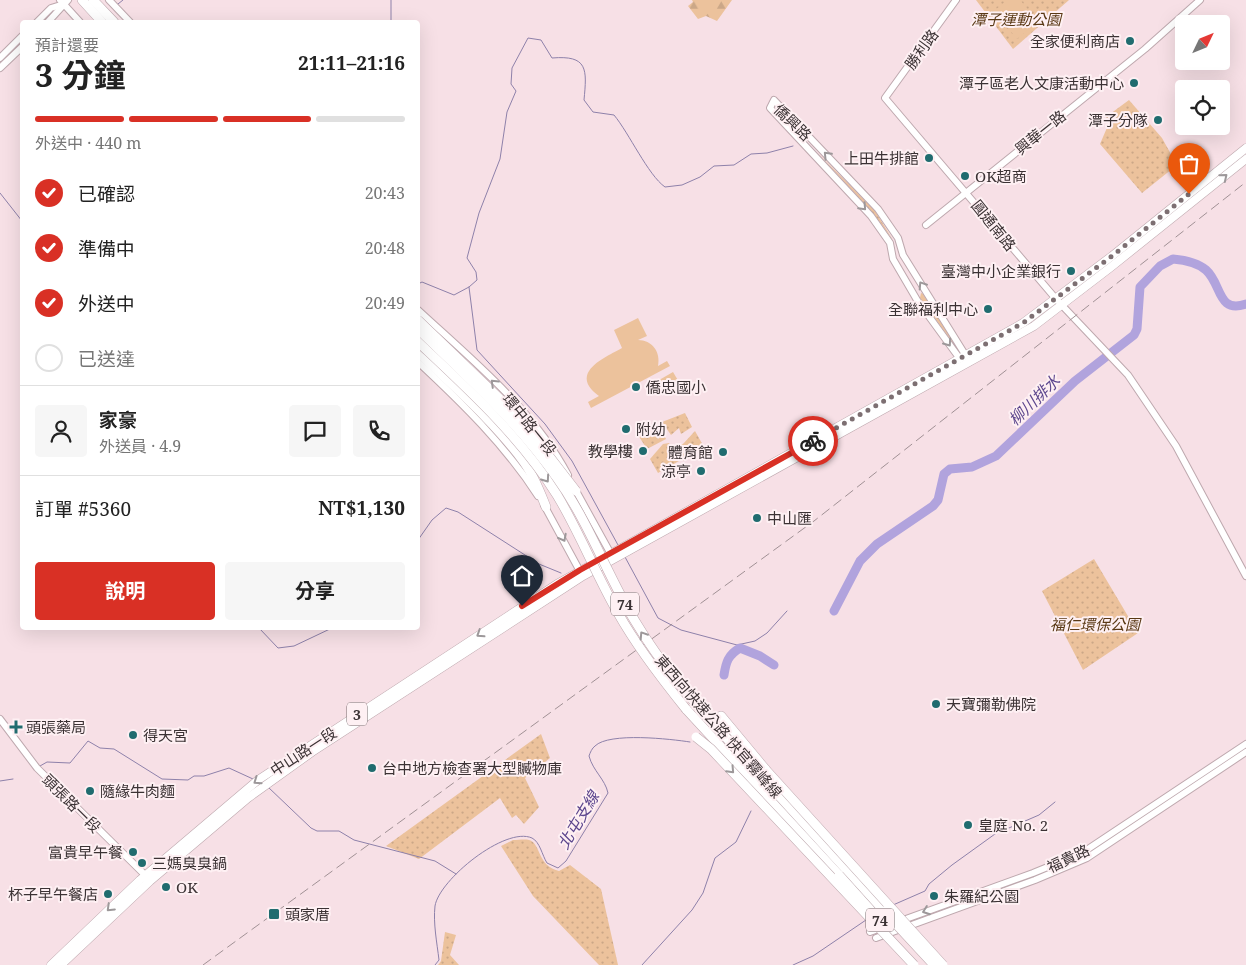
<!DOCTYPE html>
<html lang="zh-TW">
<head>
<meta charset="utf-8">
<style>
	:root { --surface:#fff; --page:#f6f6f6; --text:#222; --muted:#767676; --line:#e0e0e0; --accent:#d93025 }
	body { margin:0; font-family:"Noto Serif","Noto Sans TC",serif; background:var(--page); color:var(--text); height:100vh; display:flex; flex-direction:column; font-size:19px; white-space:nowrap }
	* { box-sizing:border-box; margin:0 }
	p { font-size:16px; color:var(--muted) }
	.icon { flex:none; width:28px; height:28px; fill:none; stroke:currentColor; stroke-width:2; stroke-linecap:round; stroke-linejoin:round }
	.map { position:relative; flex:1; overflow:hidden }
	.side { position:absolute; left:20px; top:20px; width:400px; height:610px; display:flex; flex-direction:column; background:var(--surface); border-radius:5px; box-shadow:0 5px 20px #0002 }
	.side>* { flex:none }
	.needle { width:32px; rotate:47deg }
	.tools { position:absolute; left:1175px; top:15px; display:grid; gap:10px }
	.tools a { display:grid; place-items:center; width:55px; height:55px; border-radius:5px; background:var(--surface); box-shadow:0 5px 20px #0002; font-size:25px }
	.pin { position:absolute; display:grid; place-items:center; width:42px; height:42px; color:#fff; margin:-51px -21px; border-radius:50% 50% 50% 0; rotate:-45deg; box-shadow:0 0 5px #0007 }
	.pin .icon { rotate:45deg }
	.courier { position:absolute; display:grid; place-items:center; width:50px; height:50px; margin:-25px; border:4px solid #d93025; border-radius:50%; background:#fff; color:#222; box-shadow:0 1px 6px #0007 }
	.head em { font-style:normal; font-weight:700 }
	.head div { display:flex; flex-direction:column-reverse }
	.head { display:flex; align-items:center; justify-content:space-between; height:85px; padding:0 15px }
	h1 { font-size:32px; font-weight:700; line-height:38px }
	.bar { display:grid; grid-template-columns:repeat(4,1fr); gap:8px 5px; align-content:center; height:60px; padding:0 15px }
	.bar i { height:6px; border-radius:4px; background:var(--line) }
	.bar .on { background:var(--accent) }
	.bar p { grid-column:span 4 }
	.line { display:flex; align-items:center; gap:12px; padding:0 15px; border-top:1px solid var(--line) }
	.line div { flex:1 }
	.round { display:grid; place-items:center; flex:none; width:52px; height:52px; border-radius:5px; background:var(--page) }
	ol { padding:0 15px; list-style:none }
	li { display:flex; align-items:center; gap:15px; height:55px }
	li p { margin-inline-start:auto }
	li .icon { padding:5px; border-radius:50%; background:var(--accent); color:#fff; stroke-width:4 }
	li:last-child { color:var(--muted) }
	li i { width:28px; height:28px; border:2px solid var(--line); border-radius:50% }
	.primary-button { display:flex; gap:10px; margin-top:auto; padding:10px 15px }
	.primary-button a { flex:1; height:58px; border-radius:5px; background:var(--accent); color:#fff; font-size:20px; font-weight:700; line-height:58px; text-align:center }
	.primary-button a+a { background:var(--page); color:var(--text) }
	.map>svg:first-child { display:block }
	.grass { fill:url(#grass-dots) }
	.forest { fill:url(#forest-firs) }
	.garden { fill:#ecc29c }
	.lines { fill:none; stroke-linecap:round; stroke-linejoin:round }
	.stream { stroke:#8e81aa; stroke-width:1 }
	.river { stroke:#b1a3dd; stroke-width:9 }
	.tertiary-casing { stroke:#bea8ae; stroke-width:8 }
	.primary-casing { stroke:#bea8ae; stroke-width:9 }
	.trunk-casing { stroke:#bea8ae; stroke-width:10 }
	.tertiary { stroke:#fff; stroke-width:6 }
	.primary { stroke:#fff; stroke-width:8 }
	.trunk { stroke:#fff; stroke-width:9 }
	.rail { stroke:#a19195; stroke-width:1; stroke-dasharray:10 5; stroke-linecap:butt }
	.trunk-bridge-casing { stroke:#bea8ae; stroke-width:10; stroke-linecap:butt }
	.trunk-bridge { stroke:#fff; stroke-width:9 }
	.oneway { stroke:#9d989a }
	.done { stroke:#7d6f72; stroke-width:5; stroke-dasharray:0 9 }
	.route { stroke:#d93025; stroke-width:6 }
	.poi-dot { fill:#206c6f; stroke:#fef0f3; stroke-width:2 }
	.labels { text-anchor:middle; dominant-baseline:central; stroke-width:4; stroke-linejoin:round; paint-order:stroke }
	.shield { fill:#fef0f3; stroke:#766b6d; stroke-width:1 }
	.shield-label { font-size:14px; font-weight:bold; fill:#3b3234 }
	.park-label { font-size:15px; font-style:italic; fill:#5a3915; stroke:#fef0f3 }
	.poi-label { font-size:15px; fill:#3b3234; stroke:#fef0f3; text-anchor:start }
	.street-label { font-size:15px; fill:#3b3234; stroke:#fef0f3 }
	.water-label { font-size:16px; font-style:italic; fill:#5d478e; stroke:#fef0f3 }
</style>
</head>
<body>
<div class="map">
<svg width="1246" height="965" viewBox="0 0 1246 965">
	<defs>
		<pattern id="grass-dots" width="8" height="8" patternUnits="userSpaceOnUse" patternTransform="scale(1.25)"><rect width="8" height="8" fill="#ecc29c"/><path d="M2 2h.1M6 6h.1" fill="none" stroke="#cba787" stroke-width="1.8" stroke-linecap="round"/></pattern>
		<pattern id="forest-firs" width="22" height="20" patternUnits="userSpaceOnUse" patternTransform="scale(1.25)"><rect width="22" height="20" fill="#ecc29c"/><path d="M5 1l3.5 6h-7zM16 11l3.5 6h-7z" fill="#cba787"/></pattern>
	</defs>
	<rect width="100%" height="100%" fill="#f7e0e6"/>
	<!-- grass -->
	<g class="grass">
		<polygon points="976,0 1069,0 1013,49"/>
		<polygon points="1129,100 1162,138 1177,165 1142,193 1100,144 1109,123 1106,117"/>
		<polygon points="817,152 875,211 893,240 873,213"/>
		<polygon points="921,293 923,294 959,351 920,298"/>
		<polygon points="685,413 692,427 681,434 679,428 671,435 662,422"/>
		<polygon points="658,425 666,439 647,449 636,432"/>
		<polygon points="695,431 704,447 683,461 676,444 683,444"/>
		<polygon points="669,443 679,461 658,473 650,459 663,444"/>
		<polygon points="1094,559 1138,633 1083,670 1042,591"/>
		<polygon points="541,734 550,758 525,778 539,807 524,824 516,815 512,818 500,798 419,859 386,846"/>
		<path d="M513,840C518,840 525,839 529,840C541,843 537,866 559,871L570,865L601,889L618,965H599L533,896L501,846Z"/>
		<polygon points="445,932 456,935 450,955 459,965 438,965 441,961"/>
	</g>
	<!-- forest -->
	<polygon class="forest" points="692,0 732,0 717,21 706,16 698,19 688,6 693,2"/>
	<!-- garden -->
	<g class="garden">
		<polygon points="1007,0 1020,0 1038,21 1017,39 994,11"/>
		<path d="M638,318L647,336L638,340C652,340 661,352 658,366L667,361L670,366L591,408L588,402L599,396C568,373 604,358 622,348L614,330Z"/>
		<polygon points="673,372 679,382 660,395 654,383"/>
	</g>
	<g class="lines">
		<!-- stream -->
		<g class="stream">
			<polyline points="391,0 391,22"/>
			<polyline points="118,4 123,0"/>
			<polyline points="0,193 22,221"/>
			<path d="M418,284L422,282L454,295L469,287L477,280L476,272L467,258L479,213L500,159L507,112L516,91L511,84L512,68L528,38L541,40L552,58C588,55 587,69 584,100L593,112L614,115C629,133 648,175 665,187L682,185L700,177L714,166L734,165L751,154L767,153L793,146"/>
			<polyline points="469,287 477,350 545,424 572,461 618,545"/>
			<polyline points="418,540 432,520 446,508 458,512 539,564 561,573"/>
			<polyline points="625,557 658,618 681,630 737,645 755,641 767,633 787,611"/>
			<polyline points="259,628 278,648 294,646 332,628"/>
			<polyline points="40,766 47,762 70,763 88,741 100,748 114,749 162,779 188,780 194,776 204,776 229,768 253,779"/>
			<polyline points="0,781 13,779"/>
			<polyline points="268,787 311,828 317,831 339,831 354,840 435,861 456,874"/>
			<polyline points="893,905 925,891 929,884 952,865 995,834 1039,815 1055,802"/>
			<path d="M435,965L439,960C437,943 433,923 435,906C439,880 505,826 532,838C540,842 542,855 547,863L558,868L566,861L608,793C605,779 593,771 589,756C590,753 592,748 595,746C609,732 671,739 690,742"/>
			<polyline points="642,965 692,910 703,893 715,858 736,842 751,811"/>
			<polyline points="793,965 813,956 866,920"/>
		</g>
		<!-- river -->
		<g class="river">
			<path d="M834,611L860,561L877,544L933,506L938,500L944,474L950,469L972,467L996,456L1075,381L1134,335L1137,329L1140,287L1160,266L1173,259C1184,260 1198,263 1206,270C1222,284 1217,314 1246,304"/>
			<path d="M724,675C726,662 728,655 740,648L760,656L774,665"/>
		</g>
		<defs>
			<g id="tertiary">
				<polyline points="60,0 80,22"/>
				<polyline points="109,0 130,22"/>
				<polyline points="956,0 885,98 1056,299 1128,375 1176,446 1246,576"/>
				<polyline points="37,22 51,8 64,4"/>
				<polyline points="48,22 68,0"/>
				<polyline points="0,58 22,36"/>
				<polyline points="0,68 22,47"/>
				<polyline points="926,225 1145,49 1200,0"/>
				<path d="M418,310C471,359 534,410 568,475"/>
				<polyline points="960,359 917,300 893,259 890,243 871,216 770,108 774,100 878,209 898,238 903,255 966,356"/>
				<path d="M418,362C462,403 505,445 538,496"/>
				<polyline points="575,489 612,556"/>
				<polyline points="544,505 582,575"/>
				<polyline points="0,719 37,768 149,879"/>
				<polyline points="870,932 1033,873 1082,853 1246,744"/>
				<polyline points="876,938 1035,880 1087,858 1246,752"/>
			</g>
			<g id="primary">
				<polyline points="51,965 140,880 258,780 557,584 1023,323 1112,256 1246,148"/>
				<polyline points="61,965 150,881 248,798 312,752 583,576 1034,326 1111,267 1246,159"/>
			</g>
			<g id="trunk">
				<polyline points="82,0 102,22"/>
				<polyline points="93,0 114,22"/>
				<path d="M418,352C454,387 494,421 524,462C534,476 540,492 546,507"/>
				<polyline points="686,709 839,875"/>
				<polyline points="721,716 766,770"/>
				<polyline points="741,754 884,911"/>
			</g>
		</defs>
		<!-- tertiary casing -->
		<use href="#tertiary" class="tertiary-casing"/>
		<!-- primary casing -->
		<use href="#primary" class="primary-casing"/>
		<!-- trunk casing -->
		<use href="#trunk" class="trunk-casing"/>
		<!-- tertiary -->
		<use href="#tertiary" class="tertiary"/>
		<!-- primary -->
		<use href="#primary" class="primary"/>
		<!-- trunk -->
		<use href="#trunk" class="trunk"/>
		<!-- rail -->
		<polyline class="rail" points="203,965 814,521 1246,182"/>
		<defs>
			<g id="trunk-bridge">
				<polyline points="418,320 499,398 532,434 576,491"/>
				<path d="M418,329C466,376 518,422 557,478C589,522 607,575 635,621C664,670 703,712 741,754"/>
				<path d="M418,342C468,389 520,436 557,495C580,533 596,575 618,613C637,647 661,678 686,709"/>
				<polyline points="696,737 711,749 914,965"/>
				<polyline points="766,770 943,965"/>
				<polyline points="839,875 884,925"/>
				<polyline points="884,911 934,965"/>
			</g>
		</defs>
		<!-- trunk-bridge casing -->
		<use href="#trunk-bridge" class="trunk-bridge-casing"/>
		<!-- trunk-bridge -->
		<use href="#trunk-bridge" class="trunk-bridge"/>
	</g>
	<!-- one-way arrows -->
	<defs><path id="oneway-chevron" d="M-2-3.5L2.5 0L-2 3.5" fill="none" stroke-width="1.6" stroke-linecap="round" stroke-linejoin="round" transform="scale(1.25)"/></defs>
	<g class="oneway">
		<use href="#oneway-chevron" transform="translate(827 155) rotate(-134)"/>
		<use href="#oneway-chevron" transform="translate(1224 177) rotate(-39)"/>
		<use href="#oneway-chevron" transform="translate(863 207) rotate(47)"/>
		<use href="#oneway-chevron" transform="translate(922 285) rotate(-123)"/>
		<use href="#oneway-chevron" transform="translate(948 343) rotate(55)"/>
		<use href="#oneway-chevron" transform="translate(494 383) rotate(-136)"/>
		<use href="#oneway-chevron" transform="translate(546 479) rotate(55)"/>
		<use href="#oneway-chevron" transform="translate(563 538) rotate(62)"/>
		<use href="#oneway-chevron" transform="translate(480 634) rotate(147)"/>
		<use href="#oneway-chevron" transform="translate(643 635) rotate(-123)"/>
		<use href="#oneway-chevron" transform="translate(731 770) rotate(47)"/>
		<use href="#oneway-chevron" transform="translate(257 781) rotate(145)"/>
		<use href="#oneway-chevron" transform="translate(110 908) rotate(136)"/>
		<use href="#oneway-chevron" transform="translate(926 911) rotate(160)"/>
	</g>
	<g class="lines">
		<!-- done -->
		<polyline class="done" points="813,441 1023,323 1112,256 1189,194"/>
		<!-- route -->
		<polyline class="route" points="522,606 580,570 813,441"/>
	</g>
	<!-- markers -->
	<g class="poi-dot">
		<circle cx="1130" cy="41" r="5"/>
		<circle cx="1134" cy="83" r="5"/>
		<circle cx="1158" cy="120" r="5"/>
		<circle cx="929" cy="158" r="5"/>
		<circle cx="965" cy="176" r="5"/>
		<circle cx="1071" cy="271" r="5"/>
		<circle cx="988" cy="309" r="5"/>
		<circle cx="636" cy="387" r="5"/>
		<circle cx="626" cy="429" r="5"/>
		<circle cx="643" cy="451" r="5"/>
		<circle cx="723" cy="452" r="5"/>
		<circle cx="701" cy="471" r="5"/>
		<circle cx="757" cy="518" r="5"/>
		<circle cx="936" cy="704" r="5"/>
		<path d="M13.5 719.5h5v5h5v5h-5v5h-5v-5h-5v-5h5z"/>
		<circle cx="133" cy="735" r="5"/>
		<circle cx="372" cy="768" r="5"/>
		<circle cx="90" cy="791" r="5"/>
		<circle cx="968" cy="825" r="5"/>
		<circle cx="133" cy="852" r="5"/>
		<circle cx="142" cy="863" r="5"/>
		<circle cx="166" cy="887" r="5"/>
		<circle cx="108" cy="894" r="5"/>
		<circle cx="934" cy="896" r="5"/>
		<rect x="268" y="908" width="12" height="12" rx="2.5"/>
	</g>
	<g class="labels">
		<!-- shield labels -->
		<g class="shield">
			<rect x="611" y="592.5" width="28" height="23" rx="4"/>
			<rect x="347" y="702.5" width="20" height="23" rx="4"/>
			<rect x="866" y="908.5" width="28" height="23" rx="4"/>
		</g>
		<g class="shield-label">
			<text x="625" y="604">74</text>
			<text x="357" y="714">3</text>
			<text x="880" y="920">74</text>
		</g>
		<!-- park labels -->
		<g class="park-label">
			<text x="1016" y="19">潭子運動公園</text>
			<text x="1095" y="624">福仁環保公園</text>
		</g>
		<!-- poi labels -->
		<g class="poi-label">
			<text x="1120" y="41" text-anchor="end">全家便利商店</text>
			<text x="1124" y="83" text-anchor="end">潭子區老人文康活動中心</text>
			<text x="1148" y="120" text-anchor="end">潭子分隊</text>
			<text x="919" y="158" text-anchor="end">上田牛排館</text>
			<text x="975" y="176">OK超商</text>
			<text x="1061" y="271" text-anchor="end">臺灣中小企業銀行</text>
			<text x="978" y="309" text-anchor="end">全聯福利中心</text>
			<text x="646" y="387">僑忠國小</text>
			<text x="636" y="429">附幼</text>
			<text x="633" y="451" text-anchor="end">教學樓</text>
			<text x="713" y="452" text-anchor="end">體育館</text>
			<text x="691" y="471" text-anchor="end">涼亭</text>
			<text x="767" y="518">中山匯</text>
			<text x="946" y="704">天寶彌勒佛院</text>
			<text x="26" y="727">頭張藥局</text>
			<text x="143" y="735">得天宮</text>
			<text x="382" y="768">台中地方檢查署大型贓物庫</text>
			<text x="100" y="791">隨緣牛肉麵</text>
			<text x="978" y="825">皇庭 No. 2</text>
			<text x="123" y="852" text-anchor="end">富貴早午餐</text>
			<text x="152" y="863">三媽臭臭鍋</text>
			<text x="176" y="887">OK</text>
			<text x="98" y="894" text-anchor="end">杯子早午餐店</text>
			<text x="944" y="896">朱羅紀公園</text>
			<text x="285" y="914">頭家厝</text>
		</g>
		<!-- street labels -->
		<g class="street-label">
			<text transform="translate(921 49) rotate(-54)">勝利路</text>
			<text transform="translate(793 122) rotate(44)">僑興路</text>
			<text transform="translate(1040 132) rotate(-39)">興華一路</text>
			<text transform="translate(994 225) rotate(51)">圓通南路</text>
			<text transform="translate(530 424) rotate(51)">環中路一段</text>
			<text transform="translate(719 726) rotate(49)">東西向快速公路 快官霧峰線</text>
			<text transform="translate(303 751) rotate(-33)">中山路一段</text>
			<text transform="translate(72 803) rotate(45)">頭張路一段</text>
			<text transform="translate(1068 858) rotate(-25)">福貴路</text>
		</g>
		<!-- water labels -->
		<g class="water-label">
			<text transform="translate(1034 400) rotate(-44)">柳川排水</text>
			<text transform="translate(578 820) rotate(-59)">北屯支線</text>
		</g>
	</g>
</svg>
<div class="tools">
<a><svg class="needle" viewBox="-14 -14 28 28"><path d="M0-13l5 13h-10z" fill="#e53935"/><path d="M0 13l5-13h-10z" fill="#767676"/></svg></a>
<a><svg class="icon" aria-label="locate" viewBox="0 0 24 24"><circle cx="12" cy="12" r="6"/><path d="M12 2v4M12 18v4M2 12h4M18 12h4"/></svg></a>
</div>
<div class="pin" style="left:1189px;top:194px;background:#ea580c"><svg class="icon" aria-label="bag" viewBox="0 0 24 24"><path d="M5 8h14l-1 12H6zM9 8a3 3 0 0 1 6 0"/></svg></div>
<div class="pin" style="left:522px;top:606px;background:#1f2937"><svg class="icon" aria-label="home" viewBox="0 0 24 24"><path d="M3 11l9-7 9 7M6 9v11h12V9"/></svg></div>
<div class="courier" style="left:813px;top:441px"><svg class="icon" aria-label="bike" viewBox="0 0 24 24"><circle cx="6" cy="16" r="4"/><circle cx="18" cy="16" r="4"/><path d="M6 16l4-8h5l3 8M10 8l3 8H6M13 5h3"/></svg></div>
<section class="side">
<div class="head"><div><h1>3 分鐘</h1><p>預計還要</p></div><em>21:11–21:16</em></div>
<div class="bar"><i class="on"></i><i class="on"></i><i class="on"></i><i></i><p>外送中 · 440 m</p></div>
<ol>
<li><svg class="icon" aria-label="check" viewBox="0 0 24 24"><path d="M5 12l5 5 9-10"/></svg>已確認<p>20:43</p></li>
<li><svg class="icon" aria-label="check" viewBox="0 0 24 24"><path d="M5 12l5 5 9-10"/></svg>準備中<p>20:48</p></li>
<li><svg class="icon" aria-label="check" viewBox="0 0 24 24"><path d="M5 12l5 5 9-10"/></svg>外送中<p>20:49</p></li>
<li><i></i>已送達</li>
</ol>
<div class="line" style="height:90px"><a class="round"><svg class="icon" aria-label="person" viewBox="0 0 24 24"><circle cx="12" cy="8" r="4"/><path d="M4 21q1-7 8-7t8 7"/></svg></a><div><b>家豪</b><p>外送員 · 4.9</p></div><a class="round"><svg class="icon" aria-label="chat" viewBox="0 0 24 24"><path d="M4 5h16v11H9l-5 4z"/></svg></a><a class="round"><svg class="icon" aria-label="phone" viewBox="0 0 24 24"><path d="M5 4h4l2 5-3 2q2 4 5 5l2-3 5 2v4C11 20 4 13 5 4z"/></svg></a></div>
<div class="line" style="height:65px"><div>訂單 #5360</div><b>NT$1,130</b></div>
<div class="primary-button"><a>說明</a><a>分享</a></div>
</section>
</div>
</body>
</html>
